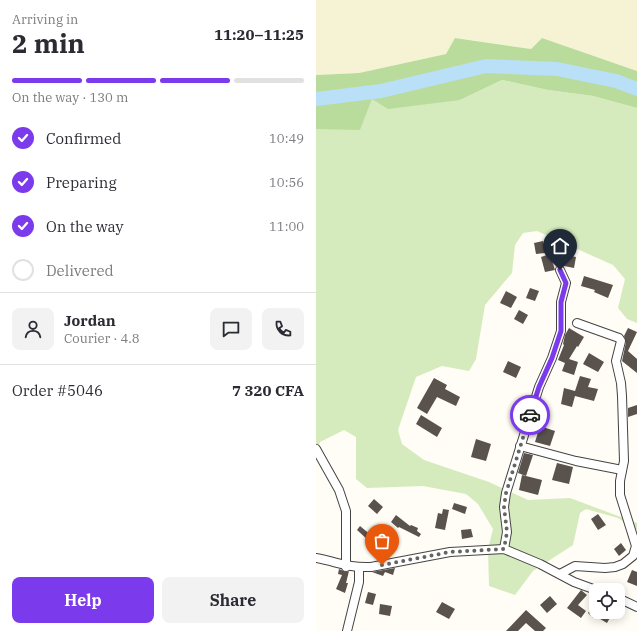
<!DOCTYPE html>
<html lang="en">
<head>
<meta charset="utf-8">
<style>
	:root { --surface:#fff; --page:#f2f2f3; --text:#2b2b33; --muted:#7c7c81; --line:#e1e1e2; --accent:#7c3aed }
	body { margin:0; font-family:"IBM Plex Serif",serif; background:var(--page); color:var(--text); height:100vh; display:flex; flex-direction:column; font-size:15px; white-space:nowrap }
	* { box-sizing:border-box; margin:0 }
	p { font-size:13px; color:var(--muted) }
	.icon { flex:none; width:22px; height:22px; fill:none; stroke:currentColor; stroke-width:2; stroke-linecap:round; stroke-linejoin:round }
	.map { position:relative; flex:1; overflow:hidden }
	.drawer { display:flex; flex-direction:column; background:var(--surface); width:316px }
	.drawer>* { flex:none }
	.buttons { position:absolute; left:273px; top:583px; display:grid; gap:8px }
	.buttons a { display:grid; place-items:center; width:36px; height:36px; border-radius:8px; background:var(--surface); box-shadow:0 2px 10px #0003; font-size:20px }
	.pin { position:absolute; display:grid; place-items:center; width:34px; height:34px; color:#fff; margin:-41px -17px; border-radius:50% 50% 50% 0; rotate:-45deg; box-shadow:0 0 4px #0007 }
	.pin .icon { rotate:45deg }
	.courier { position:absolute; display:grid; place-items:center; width:40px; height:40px; margin:-20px; border:3px solid #7c3aed; border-radius:50%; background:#fff; color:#222; box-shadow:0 1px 5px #0007 }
	.head em { font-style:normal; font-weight:700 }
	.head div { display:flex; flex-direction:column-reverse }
	.head { display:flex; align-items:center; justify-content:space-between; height:68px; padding:0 12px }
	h1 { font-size:26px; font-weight:700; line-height:30px }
	.bar { display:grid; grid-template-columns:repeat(4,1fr); gap:6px 4px; align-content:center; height:48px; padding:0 12px }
	.bar i { height:5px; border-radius:3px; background:var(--line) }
	.bar .active { background:var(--accent) }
	.bar p { grid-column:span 4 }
	.line { display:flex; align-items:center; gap:10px; padding:0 12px; border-top:1px solid var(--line) }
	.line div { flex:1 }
	.round { display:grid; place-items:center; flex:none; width:42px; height:42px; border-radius:8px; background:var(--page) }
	ol { padding:0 12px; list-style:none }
	li { display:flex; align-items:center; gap:12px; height:44px }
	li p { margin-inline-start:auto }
	li .icon { padding:4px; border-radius:50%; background:var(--accent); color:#fff; stroke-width:4 }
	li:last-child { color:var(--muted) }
	li i { width:22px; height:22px; border:2px solid var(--line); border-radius:50% }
	.cta { display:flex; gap:8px; margin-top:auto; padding:8px 12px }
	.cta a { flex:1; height:46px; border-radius:8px; background:var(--accent); color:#fff; font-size:16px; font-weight:700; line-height:46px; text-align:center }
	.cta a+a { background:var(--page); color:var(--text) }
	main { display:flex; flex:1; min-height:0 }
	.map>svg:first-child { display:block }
	.farmland { fill:#f6f3d4 }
	.green { fill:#d5ebbd }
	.forest { fill:#b9dc9c }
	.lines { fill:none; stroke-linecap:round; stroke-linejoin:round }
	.river { stroke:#b9e0f7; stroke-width:14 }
	.building { fill:#5a524d }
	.minor-casing { stroke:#444; stroke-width:10 }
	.minor { stroke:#fff; stroke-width:8 }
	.done { stroke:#646461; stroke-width:4; stroke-dasharray:0 7.2 }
	.route { stroke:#7c3aed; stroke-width:5 }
</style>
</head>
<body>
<main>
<section class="drawer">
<div class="head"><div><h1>2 min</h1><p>Arriving in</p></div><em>11:20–11:25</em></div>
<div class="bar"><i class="active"></i><i class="active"></i><i class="active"></i><i></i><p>On the way · 130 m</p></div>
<ol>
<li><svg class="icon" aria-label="check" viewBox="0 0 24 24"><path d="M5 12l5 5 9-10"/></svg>Confirmed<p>10:49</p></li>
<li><svg class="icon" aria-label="check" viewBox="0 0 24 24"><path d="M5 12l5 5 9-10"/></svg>Preparing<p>10:56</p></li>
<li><svg class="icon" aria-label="check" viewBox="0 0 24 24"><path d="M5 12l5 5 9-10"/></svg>On the way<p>11:00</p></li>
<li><i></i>Delivered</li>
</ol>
<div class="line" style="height:72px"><a class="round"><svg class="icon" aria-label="person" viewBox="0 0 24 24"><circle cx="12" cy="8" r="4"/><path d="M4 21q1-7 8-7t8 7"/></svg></a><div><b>Jordan</b><p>Courier · 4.8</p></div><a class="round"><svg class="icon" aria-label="chat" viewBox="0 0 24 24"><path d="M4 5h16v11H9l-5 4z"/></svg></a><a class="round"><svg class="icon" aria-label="phone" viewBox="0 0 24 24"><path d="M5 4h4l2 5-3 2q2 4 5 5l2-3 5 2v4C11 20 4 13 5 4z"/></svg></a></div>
<div class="line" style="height:52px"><div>Order #5046</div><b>7 320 CFA</b></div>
<div class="cta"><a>Help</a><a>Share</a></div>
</section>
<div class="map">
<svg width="321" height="631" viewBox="0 0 321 631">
	<rect width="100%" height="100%" fill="#fffdf5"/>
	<!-- farmland -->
	<polygon class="farmland" points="0,0 321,0 321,71 226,38 215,49 140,38 130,54 43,73 0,75"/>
	<!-- green -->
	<polygon class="green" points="186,80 232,90 277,96 321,108 321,323 311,319 302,308 309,279 297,265 221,231 207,233 199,245 196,273 169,305 160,359 153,371 126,366 100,377 82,430 86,444 108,460 173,482 212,500 254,498 321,523 321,530 302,518 270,509 264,513 257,545 217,571 199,595 173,586 172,549 177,529 162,504 150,494 107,486 51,488 40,479 40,437 28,430 4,442 0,454 0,129 44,129 56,98 144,100"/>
	<!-- forest -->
	<polygon class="forest" points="139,38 215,49 226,38 321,71 321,108 277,96 232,90 186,80 144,100 72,109 56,99 44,130 0,129 0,75 43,73 130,54"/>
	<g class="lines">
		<!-- river -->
		<polyline class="river" points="0,99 65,91 170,66 241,69 300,81 321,89"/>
	</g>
	<!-- building -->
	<g class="building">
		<polygon points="227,241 229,253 220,254 218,243"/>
		<polygon points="234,254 239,270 229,272 225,257"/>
		<polygon points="251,255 260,257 258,268 248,266"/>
		<polygon points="268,276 297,285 292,298 278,292 279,290 265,286"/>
		<polygon points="214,288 223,291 219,301 210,298"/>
		<polygon points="190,291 201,297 195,308 184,303"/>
		<polygon points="203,310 212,315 207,324 198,319"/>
		<polygon points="253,328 268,337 262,347 261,346 253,359 262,362 258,375 246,371 249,363 242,360 248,345 247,344 249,335"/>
		<polygon points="312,328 321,332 312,351 321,359 321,373 306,361 310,342 308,336"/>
		<polygon points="273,353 288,362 282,372 267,364"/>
		<polygon points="192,361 205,367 200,378 187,372"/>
		<polygon points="264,376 275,379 272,387 282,389 278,401 259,396 256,407 245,404 248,388 259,391"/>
		<polygon points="118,378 131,385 129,389 144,397 140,406 121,397 111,414 101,408"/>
		<polygon points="321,405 321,414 312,417 312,408"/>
		<polygon points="105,415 126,428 121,437 100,424"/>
		<polygon points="224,426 239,431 234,446 219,442"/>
		<polygon points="160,439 175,444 170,461 155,457"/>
		<polygon points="208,453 217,455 210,476 202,473"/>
		<polygon points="241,463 257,467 253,484 236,480"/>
		<polygon points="206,475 226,480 222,495 203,490"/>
		<polygon points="58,499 67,507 61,514 52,506"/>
		<polygon points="138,503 151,507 149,514 136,509"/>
		<polygon points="127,509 133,510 129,530 119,528 122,513 126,514"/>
		<polygon points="282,514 290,525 282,530 275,519"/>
		<polygon points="80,515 94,526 95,525 102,528 101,531 105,534 103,537 83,527 82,528 75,522"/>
		<polygon points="44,526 56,536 52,540 41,530"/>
		<polygon points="155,529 157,537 146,539 145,530"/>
		<polygon points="66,532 76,532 75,546 65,545"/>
		<polygon points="305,543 310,550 303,556 298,549"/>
		<polygon points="79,568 77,575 69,572 67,576 56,572"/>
		<polygon points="23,569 30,572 33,571 30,583 32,583 29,593 20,589 26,575 22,574"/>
		<polygon points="316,570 321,572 321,586 311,582"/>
		<polygon points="265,590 271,595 262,605 270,611 265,618 251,608"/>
		<polygon points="52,592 60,594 57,605 49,603"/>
		<polygon points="234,596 241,604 231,613 224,605"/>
		<polygon points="126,602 139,609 133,619 120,612"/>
		<polygon points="280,602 280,612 297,612 291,623 279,616 277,618 272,613"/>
		<polygon points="64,604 76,606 74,616 63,614"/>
		<polygon points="210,610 230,628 227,631 219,631 210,623 202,631 190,631"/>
	</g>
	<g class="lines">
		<defs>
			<g id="minor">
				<polyline points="204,446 260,461 306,470"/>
				<polyline points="0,449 23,490 30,511 30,567"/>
				<polyline points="188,549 191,532 188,507 190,493 223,387 236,358 245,331 245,302 250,283 244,270"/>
				<path d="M0,558C22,562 32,568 55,567L134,552L188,549L224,564L258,582L280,590"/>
				<polyline points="244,574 259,566 289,568 299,567 307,564 317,556 320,546 304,495 304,481 308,461 306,396 305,383 300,361 305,341 303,338 261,323"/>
				<polyline points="302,598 321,607"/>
				<polyline points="31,631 43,582 43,568"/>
			</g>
		</defs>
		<!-- minor casing -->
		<use href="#minor" class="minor-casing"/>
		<!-- minor -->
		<use href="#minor" class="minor"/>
	</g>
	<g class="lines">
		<!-- done -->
		<polyline class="done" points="66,565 134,552 188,549 191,532 188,507 190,493 214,415"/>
		<!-- route -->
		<polyline class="route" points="214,415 223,387 236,358 245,331 245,302 250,283 244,270"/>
	</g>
</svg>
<div class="buttons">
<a><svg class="icon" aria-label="locate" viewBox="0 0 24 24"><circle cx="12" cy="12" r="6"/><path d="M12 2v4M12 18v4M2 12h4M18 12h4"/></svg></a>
</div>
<div class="pin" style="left:66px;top:565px;background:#ea580c"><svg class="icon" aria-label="bag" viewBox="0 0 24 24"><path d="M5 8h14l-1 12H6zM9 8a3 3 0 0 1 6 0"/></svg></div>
<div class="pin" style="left:244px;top:270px;background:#1f2937"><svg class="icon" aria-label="home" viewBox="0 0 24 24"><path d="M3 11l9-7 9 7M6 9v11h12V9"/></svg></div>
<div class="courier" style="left:214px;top:415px"><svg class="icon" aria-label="car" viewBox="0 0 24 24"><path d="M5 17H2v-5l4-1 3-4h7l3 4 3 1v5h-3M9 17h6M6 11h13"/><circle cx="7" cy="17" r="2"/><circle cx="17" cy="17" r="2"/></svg></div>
</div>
</main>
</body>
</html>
